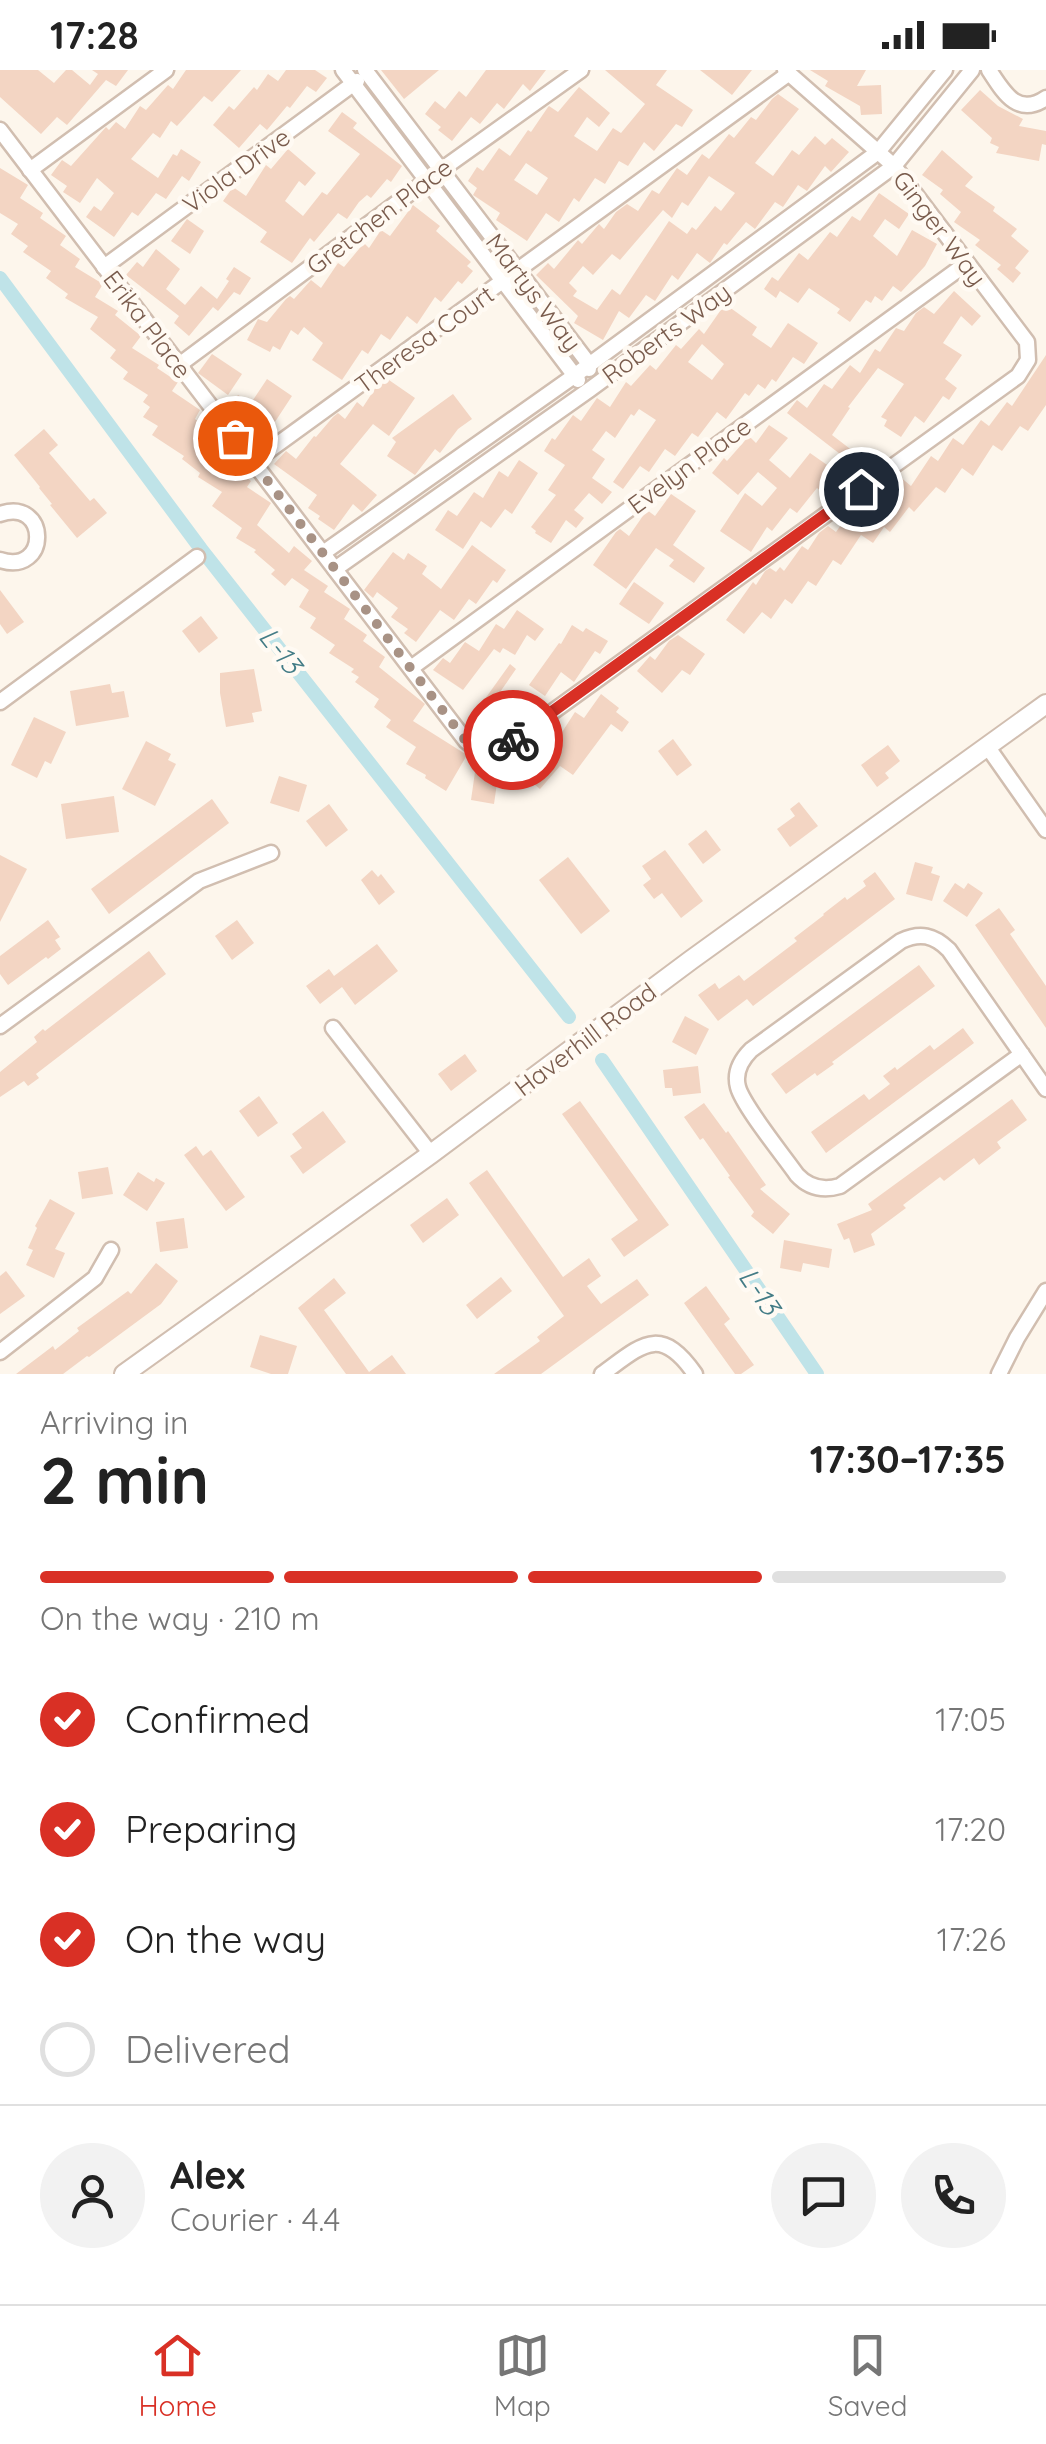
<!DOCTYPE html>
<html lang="en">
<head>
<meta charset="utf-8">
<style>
	:root { --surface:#fff; --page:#f2f2f2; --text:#222; --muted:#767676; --line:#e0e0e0; --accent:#d93025 }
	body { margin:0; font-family:Quicksand,sans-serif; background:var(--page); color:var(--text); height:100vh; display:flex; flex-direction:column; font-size:38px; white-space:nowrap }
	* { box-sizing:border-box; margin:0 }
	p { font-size:32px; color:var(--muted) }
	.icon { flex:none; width:55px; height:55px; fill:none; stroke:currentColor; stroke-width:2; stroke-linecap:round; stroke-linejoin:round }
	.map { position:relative; height:1304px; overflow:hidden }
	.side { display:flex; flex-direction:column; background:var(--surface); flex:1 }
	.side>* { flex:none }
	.pin { position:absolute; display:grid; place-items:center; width:85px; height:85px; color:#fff; margin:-42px; border:5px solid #fff; border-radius:50%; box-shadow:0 2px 10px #0007 }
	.courier { position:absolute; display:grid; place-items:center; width:100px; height:100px; margin:-50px; border:8px solid #d93025; border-radius:50%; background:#fff; color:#222; box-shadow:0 2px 12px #0007 }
	.head em { font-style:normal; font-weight:800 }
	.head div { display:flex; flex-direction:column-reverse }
	.head { display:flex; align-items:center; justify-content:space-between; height:170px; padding:0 40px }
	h1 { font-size:65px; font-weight:800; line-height:75px }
	.bar { display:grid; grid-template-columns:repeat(4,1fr); gap:15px 10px; align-content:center; height:120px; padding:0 40px }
	.bar i { height:12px; border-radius:8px; background:var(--line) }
	.bar .active { background:var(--accent) }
	.bar p { grid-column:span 4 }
	.line { display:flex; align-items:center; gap:25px; padding:0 40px; border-top:2px solid var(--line) }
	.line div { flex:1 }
	.round { display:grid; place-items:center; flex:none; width:105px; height:105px; border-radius:52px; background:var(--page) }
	ol { padding:0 40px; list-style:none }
	li { display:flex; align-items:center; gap:30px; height:110px }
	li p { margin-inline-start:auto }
	li .icon { padding:10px; border-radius:50%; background:var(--accent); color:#fff; stroke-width:4 }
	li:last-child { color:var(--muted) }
	li i { width:55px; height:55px; border:5px solid var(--line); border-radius:50% }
	.status { display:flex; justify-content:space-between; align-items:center; height:70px; padding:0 50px; background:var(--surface); direction:ltr }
	.status svg { height:28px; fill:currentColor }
	.tab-bar { display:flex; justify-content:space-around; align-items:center; height:140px; border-top:2px solid var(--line); background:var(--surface); font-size:28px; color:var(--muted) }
	.tab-bar a { display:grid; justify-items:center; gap:5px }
	.tab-bar .active { color:var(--accent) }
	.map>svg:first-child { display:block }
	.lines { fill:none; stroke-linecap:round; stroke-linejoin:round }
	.canal { stroke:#bfe3e8; stroke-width:14 }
	.building { fill:#f3d5c3; fill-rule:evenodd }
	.minor-casing { stroke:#d1beb0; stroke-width:19 }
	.tertiary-casing { stroke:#d1beb0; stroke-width:22 }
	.minor { stroke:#fff; stroke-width:14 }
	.tertiary { stroke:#fff; stroke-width:18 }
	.done { stroke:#a89285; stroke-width:10; stroke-dasharray:0 18 }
	.route { stroke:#d93025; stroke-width:12 }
	.labels { text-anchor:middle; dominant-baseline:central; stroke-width:9; stroke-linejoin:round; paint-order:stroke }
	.street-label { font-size:25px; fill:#7a5c4d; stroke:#fffaf3 }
	.water-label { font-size:28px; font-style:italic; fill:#437c86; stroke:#fffaf3 }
</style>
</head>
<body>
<div class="status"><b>17:28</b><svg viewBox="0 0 49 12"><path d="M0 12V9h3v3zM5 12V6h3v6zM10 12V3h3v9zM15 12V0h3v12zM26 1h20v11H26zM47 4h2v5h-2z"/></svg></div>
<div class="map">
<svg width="1046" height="1304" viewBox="0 0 1046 1304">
	<rect width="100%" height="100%" fill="#fdf6ec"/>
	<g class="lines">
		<!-- canal -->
		<g class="canal">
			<polyline points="0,208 201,479 569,947"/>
			<polyline points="602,990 817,1304"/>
		</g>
	</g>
	<!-- building -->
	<g class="building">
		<polygon points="0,0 38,0 54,13 66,0 72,0 90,15 98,4 92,0 128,0 116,16 106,10 67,55 57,47 41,64 0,27"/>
		<polygon points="186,0 241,0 212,32 204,26 177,56 171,51 160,68 153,63 131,89 158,108 173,84 177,86 181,79 201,92 189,111 182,106 166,129 156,123 138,146 132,142 114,167 86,147 94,136 101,141 114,123 97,108 80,133 63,122 67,116 51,105 62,90 71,96 106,57 109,60 116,52 125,59 140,36 146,40 168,15 173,19"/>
		<polygon points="286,0 315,0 327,8 316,22 307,16 290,38 287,36 267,60 260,54 239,78 213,55 229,36 234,40 254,17 257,20 268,4 278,11"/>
		<polygon points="381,0 439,0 404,29"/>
		<polygon points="486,0 546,0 530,21 523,14 504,39 497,33 480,54 471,47 452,71 438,60 441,57 425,44 435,31 445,39 459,21 466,27"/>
		<path d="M605,0H667L656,15L693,40L682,57L676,54L654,81L644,72L628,96L619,91L605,114L595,108L579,132L574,128L559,152L546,143L527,171L496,150L500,143L473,125L477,118L468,111L477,97L483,101L499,78L510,86L528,60L531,62L548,37L549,36L558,42L579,17L610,43L599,57L587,47L574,66L597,81L613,58L621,63L645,34ZM526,93L548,108L537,125L514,110Z"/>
		<polygon points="700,0 752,0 732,25"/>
		<polygon points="810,0 866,0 857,16 881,15 882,44 861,45 860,36 825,16 828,11"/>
		<polygon points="980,20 998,36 1023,49 1019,56 1046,61 1046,75 1042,74 1039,91 996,83 999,77 990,73 992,68 961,40"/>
		<path d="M778,24L799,39L755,93L773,106L792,80L799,85L815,66L825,75L832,68L849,82L831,102L825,96L807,121L798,115L783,137L775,132L755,159L746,152L727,175L724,173L710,193L697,183L678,210L672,205L655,231L646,225L629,248L619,241L603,270L574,253L578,246L536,205L548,193L554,199L578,170L582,174L599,154L604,159L616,142L627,134L638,141L652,120L659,124L677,98L687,105L702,84L709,89L729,64L734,68L751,47L756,50L772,29ZM709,106L735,123L721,141L715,136L696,160L692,157L687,164L669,151L620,225L612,219L597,240L573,226L577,221L569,213L583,196L593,205L612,184L620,190L663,140L672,148L682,132L688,136Z"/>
		<polygon points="342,42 357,53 353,58 402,96 391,112 387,109 371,128 367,125 359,132 347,149 338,143 314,172 310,168 292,193 260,172 267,162 223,131 233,117 246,126 266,95 271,99 288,79 316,103 305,116 299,111 285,131 303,146 322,122 327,125 360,84 328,61"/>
		<polygon points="942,80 973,107 965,116 995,137 993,141 1017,159 1011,166 1029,181 1015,198 1021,203 1013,213 997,199 1001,195 975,175 980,170 954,152 961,142 940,124 943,120 922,105"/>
		<polygon points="0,98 28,115 20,128 43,143 40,148 66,166 60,175 80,189 75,197 103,214 95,227 118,241 115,245 141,266 132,278 159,295 157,298 178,312 172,321 200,340 195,349 215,365 208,374 235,390 231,397 251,411 247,417 271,433 257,455 289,483 294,476 312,491 304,500 328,516 324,522 350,539 344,549 367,565 363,571 385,587 379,597 425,634 413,651 467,685 446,721 425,708 426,705 406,694 416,677 386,657 391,650 374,637 379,629 355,612 359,607 351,602 354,599 329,583 335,575 310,558 316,548 299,537 309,520 292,508 285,516 271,504 275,500 254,482 256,480 236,468 242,458 212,436 222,422 198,407 200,403 182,389 184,386 152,365 158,356 143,347 150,337 143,332 148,325 123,309 128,302 110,288 116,280 90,259 98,247 65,228 68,224 46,208 51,201 23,182 28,176 11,164 18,154 0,143"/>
		<polygon points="879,123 909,144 899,159 885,149 873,166 897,186 912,160 937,174 925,196 901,222 893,216 882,231 875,226 871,233 866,230 850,252 837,243 840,239 809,218 798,233 780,221 776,228 764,219 772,207 778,211 799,183 808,190 830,162 837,167 852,146 860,151"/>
		<polygon points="413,135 440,156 436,161 471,192 467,196 473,201 462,214 458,211 441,232 435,227 417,254 407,246 390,270 381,264 368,284 362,280 342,310 312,290 323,273 304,257 298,265 291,260 280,280 273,276 270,282 247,270 258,249 267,252 286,229 290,226 294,229 311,210 321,218 338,193 344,197 364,173 369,178 381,160 390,166"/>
		<polygon points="187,149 204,161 190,184 171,171"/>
		<polygon points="156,179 180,199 166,219 185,235 201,216 217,229 229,211 226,209 234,197 251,208 240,225 234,222 218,241 213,237 189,266 174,253 179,246 126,205 137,192 143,197"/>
		<polygon points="954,221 981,246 972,256 961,246 943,273 962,285 945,309 957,318 949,330 943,326 924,353 915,346 901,367 884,356 887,350 881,347 904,314 878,298 848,337 850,338 832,365 862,388 850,404 843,399 823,423 817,418 797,443 790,438 772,461 767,457 751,482 720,461 745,423 762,436 777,418 758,402 738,425 712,403 724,388 727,391 749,366 756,373 769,355 788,368 769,390 790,408 810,383 830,397 840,384 787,343 797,330 807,338 824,314 832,319 850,295 860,303 875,279 880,282 896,258 904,261 916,243 924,237 934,244"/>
		<path d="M725,234L757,257L752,265L771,278L788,253L818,273L804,294L793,287L776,312L772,309L765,319L758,314L749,326L745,323L726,349L717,342L698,367L692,363L675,386L665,379L649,402L640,396L623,419L613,412L656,350L639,339L634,346L631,344L615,368L606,361L592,380L605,389L592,408L612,422L602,434L589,423L574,440L584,448L576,458L566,450L551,473L535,463L536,461L531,457L556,425L548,420L565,395L544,381L552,368L555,370L573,345L581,351L597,328L610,337L626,312L631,316L650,295L656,300L676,275L681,279L699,259L704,264ZM702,274L724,294L712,310L688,292Z"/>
		<polygon points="212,284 242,304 228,325 198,303"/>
		<polygon points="1046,285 1046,335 1028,361 1020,356 1002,381 993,375 973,406 962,398 945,423 936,417 914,442 909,437 890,462 884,457 873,473 861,465 841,495 833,490 816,516 808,511 792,534 785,529 771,549 762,542 744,564 726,550 753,512 756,515 765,501 770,498 776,502 780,497 784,501 802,476 808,480 819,463 828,456 836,462 851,441 856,445 872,425 879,419 883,423 899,406 911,416 931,386 938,391 953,368 963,375 981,350 989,356 1007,332 1012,336"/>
		<polygon points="386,308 415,328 389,366 373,354 340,394 377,425 362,442 353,434 334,460 318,449 320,446 308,438 317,425 274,394 286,381 296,389 314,366 316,367 333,347 338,343 345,349 357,332 363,337 378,314"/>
		<polygon points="267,309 292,326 267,364 229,338 238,325 251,333"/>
		<polygon points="453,324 472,349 458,359 440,383 435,379 415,405 387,386 396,372 392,368"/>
		<polygon points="44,359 58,375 49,383 90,431 94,428 107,443 77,468 50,435 52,434 39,418 40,417 14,385"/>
		<polygon points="519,390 538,403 512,444 505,439 491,458 481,451 463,479 435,460 448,440 457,446 474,422 483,428 499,401 508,407"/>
		<polygon points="671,424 696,441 673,475 705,498 694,513 669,496 674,490 656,478 626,519 593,495 616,462 620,459 629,466 647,440 655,446"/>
		<polygon points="472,475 506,500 497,513 493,510 476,534 469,529 454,550 440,540 416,572 404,563 408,559 391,547 398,538 377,522 373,528 364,520 393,482 404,490 408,483 427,496 422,504 441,519"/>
		<polygon points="634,512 664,533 649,554 619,534"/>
		<polygon points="0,520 24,552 7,564 0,554"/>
		<polygon points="517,540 544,559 535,571 527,565 515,585 503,578 500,583 494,579 463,620 433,600 443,588 450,593 465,572 479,581 496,554 504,559"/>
		<polygon points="201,546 218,568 199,583 182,561"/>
		<polygon points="572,555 583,562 586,558 608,571 600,584 595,581 574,612 561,602 545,626 529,615 559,573 561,574"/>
		<polygon points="678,565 705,584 690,605 682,600 662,623 637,601 650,586 655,590 669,571"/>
		<polygon points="510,594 516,599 498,625 512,634 491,666 481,659 481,653 472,647"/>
		<polygon points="254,599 262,641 252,643 254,652 226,657 220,623 220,603"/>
		<polygon points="110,614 112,623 124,621 129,647 76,656 70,621"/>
		<polygon points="601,624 619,638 616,642 629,652 622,662 611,654 573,705 560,696 540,719 512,696 527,678 531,681 545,661 557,670 575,642 584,648"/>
		<polygon points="34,647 66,662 51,694 45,691 37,708 11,695"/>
		<polygon points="673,669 692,695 677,706 658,681"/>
		<polygon points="146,671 171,684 168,690 176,694 155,736 122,719"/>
		<polygon points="888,675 900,691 885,703 889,708 877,717 861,695"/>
		<polygon points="475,702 498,706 494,734 471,730"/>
		<polygon points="279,706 307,715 299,742 270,733"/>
		<polygon points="114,726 119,762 66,769 61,734"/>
		<polygon points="212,729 229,753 109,844 91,819"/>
		<polygon points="799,732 818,756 790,777 777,759 795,746 790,739"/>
		<polygon points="329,734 348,760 326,777 306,751"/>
		<polygon points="706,760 721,780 703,794 688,774"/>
		<polygon points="665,780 703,831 681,848 662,823 654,829 643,815 651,809 642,796"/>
		<polygon points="0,785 27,799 0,852"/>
		<polygon points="568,787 610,841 581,864 539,810"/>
		<polygon points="915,792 933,797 931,803 940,806 932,831 906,824"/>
		<polygon points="372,800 378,807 381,804 395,822 379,835 361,810"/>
		<polygon points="875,802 895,829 753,936 747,929 718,951 698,925 715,913 719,919 739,905 744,911 797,871 794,868 824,845 823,844 845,827 847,830 866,816 863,811"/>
		<polygon points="955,813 964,819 968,813 983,823 967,847 943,831"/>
		<polygon points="999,838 1015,860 1010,864 1046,916 1046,958 975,855"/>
		<polygon points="48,850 60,867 55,870 61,879 48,889 46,887 8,915 0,904 0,886"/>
		<polygon points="237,850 254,873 232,890 215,866"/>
		<polygon points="377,874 398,901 355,935 342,917 320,934 306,916 329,899 334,906"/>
		<polygon points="149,881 166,904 36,1004 39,1008 28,1016 24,1011 0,1027 0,1002 37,972 34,967 43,959 45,961"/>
		<polygon points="919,895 935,916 832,992 834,994 817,1006 815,1003 786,1024 771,1004"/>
		<polygon points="685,946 709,959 696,985 672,972"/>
		<polygon points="963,958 974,973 826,1083 811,1062 864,1024 869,1030 890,1014 883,1006 895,997 897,1000 930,975 934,980"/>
		<polygon points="465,984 477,1001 451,1021 438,1004"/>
		<polygon points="698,996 701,1023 673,1026 672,1018 665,1018 663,1000"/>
		<polygon points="259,1026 278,1053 258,1067 239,1041"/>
		<polygon points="1012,1029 1027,1050 997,1072 1001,1078 979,1095 974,1088 944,1111 940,1107 903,1135 906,1138 871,1164 875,1175 854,1183 849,1168 844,1170 837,1154 872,1140 868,1134"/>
		<polygon points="580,1031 669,1155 624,1187 611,1169 638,1150 562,1044"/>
		<polygon points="704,1033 726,1063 728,1061 766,1115 760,1119 790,1144 773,1164 751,1146 754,1142 728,1107 730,1106 703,1068 700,1070 684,1047"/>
		<polygon points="323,1041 346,1072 303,1104 290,1086 302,1078 292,1064"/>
		<polygon points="196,1076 203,1086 211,1080 245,1127 226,1141 184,1085"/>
		<polygon points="108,1097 113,1124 82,1129 78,1102"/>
		<polygon points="487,1100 563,1207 589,1188 601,1206 587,1216 601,1234 637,1209 649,1225 541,1304 494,1304 540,1271 537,1267 564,1246 469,1113"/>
		<polygon points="138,1102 154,1112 156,1108 165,1113 147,1141 123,1125"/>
		<polygon points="447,1128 459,1145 423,1173 410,1155"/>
		<polygon points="50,1129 75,1143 55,1179 65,1183 54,1208 26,1195 33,1180 28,1178 37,1158 35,1156"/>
		<polygon points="184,1148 188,1178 160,1182 156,1152"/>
		<polygon points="784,1170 832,1179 829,1198 803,1193 801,1202 780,1198"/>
		<polygon points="156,1193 178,1211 161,1234 89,1287 87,1286 63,1304 16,1304 53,1276 55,1280 79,1261 77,1258 128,1221 131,1224"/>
		<polygon points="6,1201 25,1226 0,1244 0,1206"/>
		<polygon points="501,1207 512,1221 477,1249 466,1235"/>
		<polygon points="334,1208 346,1223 324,1240 369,1302 392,1285 406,1304 346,1304 298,1238"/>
		<polygon points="706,1216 730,1249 724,1254 754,1295 741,1304 735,1304 684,1233"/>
		<polygon points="260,1265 297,1276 288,1304 271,1304 250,1297"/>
	</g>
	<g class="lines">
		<defs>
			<g id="minor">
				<polyline points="343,0 578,310"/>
				<polyline points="365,0 589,294 589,299"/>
				<path d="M989,0C1003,21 1017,48 1046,28"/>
				<path d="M0,60L466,671C477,681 486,683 501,679L1018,306L1028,290L1027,272L894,96L785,0"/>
				<polyline points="30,100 166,0"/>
				<polyline points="104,197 357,11"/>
				<polyline points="179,295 441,100 581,0"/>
				<polyline points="253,392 788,4"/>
				<path d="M0,444C49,427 50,506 0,490"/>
				<polyline points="323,483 574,306 878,82 945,0"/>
				<polyline points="335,499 589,320 894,96 972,0"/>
				<polyline points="411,598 967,193"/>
				<polyline points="0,632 197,487"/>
				<polyline points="987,676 1046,760"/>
				<polyline points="0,956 199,811 271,783"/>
				<polyline points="333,958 431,1084"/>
				<path d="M1022,984L840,1116C823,1121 809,1118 797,1105C783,1085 743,1036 738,1017C734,1002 741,990 751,980L901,871C920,862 934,865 949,880L1046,1019"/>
				<polyline points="0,1282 95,1208 111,1180"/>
				<path d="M602,1304C642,1275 660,1254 695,1304"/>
				<polyline points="999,1304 1017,1268 1046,1221"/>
			</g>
			<polyline id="tertiary" points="124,1304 431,1084 691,890 1046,634"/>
		</defs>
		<!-- minor casing -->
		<use href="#minor" class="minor-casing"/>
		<!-- tertiary casing -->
		<use href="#tertiary" class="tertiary-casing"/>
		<!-- minor -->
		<use href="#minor" class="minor"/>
		<!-- tertiary -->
		<use href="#tertiary" class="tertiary"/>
	</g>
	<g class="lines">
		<!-- done -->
		<path class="done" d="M235,368L466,671C482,686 497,682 513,670"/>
		<!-- route -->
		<polyline class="route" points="513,670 861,419"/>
	</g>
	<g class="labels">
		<!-- street labels -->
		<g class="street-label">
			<text transform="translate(236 100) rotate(-36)">Viola Drive</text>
			<text transform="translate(379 146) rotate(-37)">Gretchen Place</text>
			<text transform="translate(940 158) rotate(53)">Ginger Way</text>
			<text transform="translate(534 222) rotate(53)">Martys Way</text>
			<text transform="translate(148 254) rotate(53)">Erika Place</text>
			<text transform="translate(666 263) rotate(-36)">Roberts Way</text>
			<text transform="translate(424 269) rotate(-36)">Theresa Court</text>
			<text transform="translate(689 395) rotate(-36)">Evelyn Place</text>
			<text transform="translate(585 969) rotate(-37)">Haverhill Road</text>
		</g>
		<!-- water labels -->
		<g class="water-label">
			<text transform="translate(281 580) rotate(52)">L-13</text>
			<text transform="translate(760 1221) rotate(56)">L-13</text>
		</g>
	</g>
</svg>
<div class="pin" style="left:235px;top:368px;background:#ea580c"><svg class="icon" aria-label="bag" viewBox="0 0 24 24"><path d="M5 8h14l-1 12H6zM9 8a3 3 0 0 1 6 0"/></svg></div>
<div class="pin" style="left:861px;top:419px;background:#1f2937"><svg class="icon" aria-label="home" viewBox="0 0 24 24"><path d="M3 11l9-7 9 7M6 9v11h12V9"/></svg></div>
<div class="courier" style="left:513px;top:670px"><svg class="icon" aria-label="bike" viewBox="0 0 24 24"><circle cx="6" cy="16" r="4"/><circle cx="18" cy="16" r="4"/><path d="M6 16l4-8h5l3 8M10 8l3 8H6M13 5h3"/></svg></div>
</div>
<section class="side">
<div class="head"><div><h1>2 min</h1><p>Arriving in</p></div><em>17:30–17:35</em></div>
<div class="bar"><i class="active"></i><i class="active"></i><i class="active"></i><i></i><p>On the way · 210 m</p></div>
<ol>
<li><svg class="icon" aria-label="check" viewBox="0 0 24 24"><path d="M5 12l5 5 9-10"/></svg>Confirmed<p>17:05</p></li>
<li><svg class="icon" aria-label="check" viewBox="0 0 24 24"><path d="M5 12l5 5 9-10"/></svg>Preparing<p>17:20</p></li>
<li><svg class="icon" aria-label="check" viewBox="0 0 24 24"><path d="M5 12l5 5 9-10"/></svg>On the way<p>17:26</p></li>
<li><i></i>Delivered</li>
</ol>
<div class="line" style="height:180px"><a class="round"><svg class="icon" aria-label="person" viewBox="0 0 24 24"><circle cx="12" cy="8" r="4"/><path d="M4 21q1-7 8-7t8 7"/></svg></a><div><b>Alex</b><p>Courier · 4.4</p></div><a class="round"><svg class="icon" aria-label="chat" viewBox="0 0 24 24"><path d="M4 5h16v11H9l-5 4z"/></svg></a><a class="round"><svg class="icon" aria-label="phone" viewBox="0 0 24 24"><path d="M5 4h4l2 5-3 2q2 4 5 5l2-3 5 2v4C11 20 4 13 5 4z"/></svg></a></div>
</section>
<nav class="tab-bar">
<a class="active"><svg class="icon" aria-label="home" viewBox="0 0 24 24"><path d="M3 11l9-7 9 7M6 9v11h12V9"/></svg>Home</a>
<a><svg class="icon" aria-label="map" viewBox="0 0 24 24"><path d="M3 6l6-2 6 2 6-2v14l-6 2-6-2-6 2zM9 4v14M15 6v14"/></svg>Map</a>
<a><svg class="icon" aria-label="saved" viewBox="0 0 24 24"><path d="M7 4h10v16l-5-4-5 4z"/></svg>Saved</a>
</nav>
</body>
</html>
